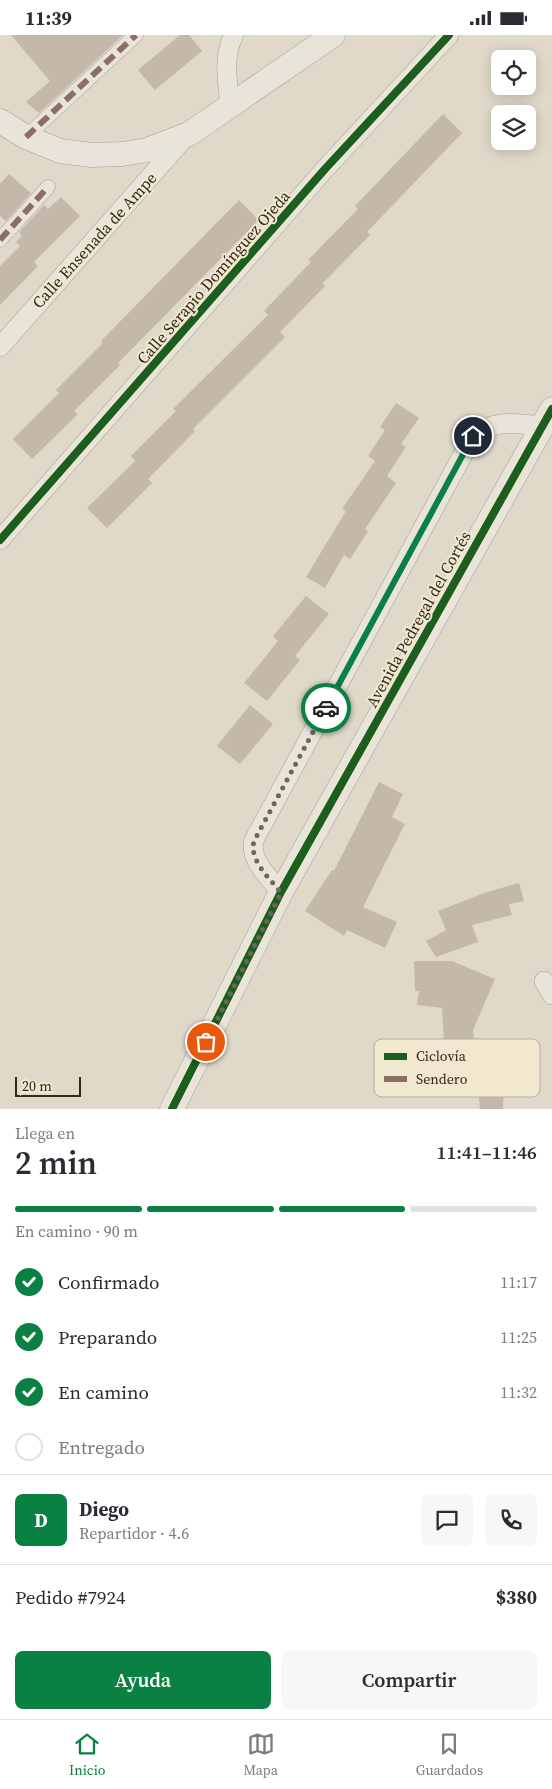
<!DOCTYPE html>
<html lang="es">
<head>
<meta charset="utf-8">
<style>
	:root { --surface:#fff; --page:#f7f7f7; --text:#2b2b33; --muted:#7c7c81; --line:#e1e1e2; --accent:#0b8043 }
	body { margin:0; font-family:"Source Serif 4",serif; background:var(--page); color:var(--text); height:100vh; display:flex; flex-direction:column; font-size:19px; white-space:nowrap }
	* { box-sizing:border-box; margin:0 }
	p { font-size:16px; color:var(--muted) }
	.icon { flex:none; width:28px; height:28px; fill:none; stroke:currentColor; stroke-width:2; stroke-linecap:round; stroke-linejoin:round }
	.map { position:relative; height:1074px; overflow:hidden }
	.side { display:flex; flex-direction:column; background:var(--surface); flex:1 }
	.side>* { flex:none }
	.buttons { position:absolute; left:491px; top:15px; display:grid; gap:10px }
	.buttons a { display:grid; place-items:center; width:45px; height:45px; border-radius:8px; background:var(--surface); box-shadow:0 2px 12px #0003; font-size:25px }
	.scale { position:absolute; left:15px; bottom:12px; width:66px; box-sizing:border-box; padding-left:5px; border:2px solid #31271d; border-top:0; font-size:14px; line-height:18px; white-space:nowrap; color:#31271d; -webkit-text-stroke:4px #f1e8cf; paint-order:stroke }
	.pin { position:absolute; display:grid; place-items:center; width:42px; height:42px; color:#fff; margin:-21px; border:2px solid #fff; border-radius:50%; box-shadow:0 1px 5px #0007 }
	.courier { position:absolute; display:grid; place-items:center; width:50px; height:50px; margin:-25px; border:4px solid #0b8043; border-radius:50%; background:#fff; color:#222; box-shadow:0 1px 6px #0007 }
	.head em { font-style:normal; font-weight:600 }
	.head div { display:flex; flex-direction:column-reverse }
	.head { display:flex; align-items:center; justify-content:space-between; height:85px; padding:0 15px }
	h1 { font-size:32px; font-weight:600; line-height:38px }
	.bar { display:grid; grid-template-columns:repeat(4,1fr); gap:8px 5px; align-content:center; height:60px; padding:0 15px }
	.bar i { height:6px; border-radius:4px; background:var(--line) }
	.bar .on { background:var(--accent) }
	.bar p { grid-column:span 4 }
	.line { display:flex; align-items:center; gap:12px; padding:0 15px; border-top:1px solid var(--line) }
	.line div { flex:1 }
	.round { display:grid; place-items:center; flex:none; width:52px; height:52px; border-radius:8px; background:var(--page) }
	ol { padding:0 15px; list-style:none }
	li { display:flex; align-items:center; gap:15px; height:55px }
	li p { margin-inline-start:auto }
	li .icon { padding:5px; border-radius:50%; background:var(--accent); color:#fff; stroke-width:4 }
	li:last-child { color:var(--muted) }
	li i { width:28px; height:28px; border:2px solid var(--line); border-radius:50% }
	.cta { display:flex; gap:10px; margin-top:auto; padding:10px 15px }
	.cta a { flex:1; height:58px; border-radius:8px; background:var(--accent); color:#fff; font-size:20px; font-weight:600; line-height:58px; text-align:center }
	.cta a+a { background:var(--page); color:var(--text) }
	.status { display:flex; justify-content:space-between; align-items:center; height:35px; padding:0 25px; background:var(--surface); direction:ltr }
	.status svg { height:14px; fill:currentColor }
	.tab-bar { display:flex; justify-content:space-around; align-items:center; height:70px; border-top:1px solid var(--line); background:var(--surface); font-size:14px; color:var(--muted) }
	.tab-bar a { display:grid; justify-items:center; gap:2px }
	.tab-bar .on { color:var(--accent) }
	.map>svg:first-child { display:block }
	.building { fill:#c3b8aa }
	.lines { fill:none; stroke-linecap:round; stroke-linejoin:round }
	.pedestrian-casing { stroke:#a59e93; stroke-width:15 }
	.minor-casing { stroke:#a59e93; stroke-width:20 }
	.tertiary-casing { stroke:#a59e93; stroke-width:25 }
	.pedestrian { stroke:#e8e4da; stroke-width:14 }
	.minor { stroke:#e8e4da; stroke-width:19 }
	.tertiary { stroke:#e8e4da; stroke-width:24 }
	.quiet { stroke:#8d6e63; stroke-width:6; stroke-dasharray:12 6; stroke-linecap:butt }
	.cycleway-casing { stroke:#f1e8cf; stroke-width:11 }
	.cycleway { stroke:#1b5e20; stroke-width:8 }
	.done { stroke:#6e6559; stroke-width:5; stroke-dasharray:0 9 }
	.route { stroke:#0b8043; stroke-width:6 }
	.labels { text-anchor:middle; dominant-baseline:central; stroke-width:4; stroke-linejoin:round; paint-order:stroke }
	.street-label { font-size:16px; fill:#31271d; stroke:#f1e8cf }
	.key { fill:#f1e8cf; stroke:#b7ae9a; stroke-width:1 }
	.key-label { font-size:14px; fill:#31271d }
</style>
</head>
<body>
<div class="status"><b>11:39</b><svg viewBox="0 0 49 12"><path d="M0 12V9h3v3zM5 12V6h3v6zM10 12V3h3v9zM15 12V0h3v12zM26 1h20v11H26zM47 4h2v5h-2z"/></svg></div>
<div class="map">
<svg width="552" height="1074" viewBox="0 0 552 1074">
	<rect width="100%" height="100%" fill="#e0d9c9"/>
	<!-- building -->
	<g class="building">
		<polygon points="11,0 123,0 39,78 26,67 50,46"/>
		<polygon points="180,0 189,0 202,16 155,55 138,35"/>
		<polygon points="443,79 462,98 367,197 370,200 323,248 325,251 280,297 285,302 193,394 195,396 148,444 152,448 107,493 87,473 135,426 131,421 176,376 173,374 268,280 264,276 311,227 308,225 358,174 355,171"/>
		<polygon points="9,139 31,158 6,186 0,181 0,149"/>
		<polygon points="61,162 80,181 34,227 38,231 0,270 0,231 20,211 16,207 22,201 19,197 44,170 48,174"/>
		<polygon points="239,165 259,185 118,328 120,330 74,376 78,379 32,424 13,404 59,358 56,355 103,308 101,306"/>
		<polygon points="396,368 419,383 401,409 406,412 387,441 396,448 365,494 368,496 350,524 344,520 325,553 306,542 346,476 342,474 375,426 368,421 385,395 380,392"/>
		<polygon points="306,561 329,579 295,621 300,625 267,666 244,648 278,606 273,601"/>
		<polygon points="250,670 273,689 240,729 217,711"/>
		<polygon points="379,747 403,759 392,782 405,789 363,872 397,887 385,913 347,895 344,901 305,876 332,835 334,836"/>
		<polygon points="519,848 524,866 509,869 512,880 472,890 478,907 436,922 426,906 446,895 438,876 487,857"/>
		<polygon points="414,926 452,926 495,944 473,995 474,1004 444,1007 442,973 417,970 419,956 415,956"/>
		<polygon points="528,1020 532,1048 504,1051 503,1074 480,1074 475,1027"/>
	</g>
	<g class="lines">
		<defs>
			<g id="pedestrian">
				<polyline points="26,102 136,0"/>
				<polyline points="0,205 48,152"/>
			</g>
			<g id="minor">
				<path d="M230,71C228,47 222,22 234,0"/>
				<polyline points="0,312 188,99"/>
				<polyline points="0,505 325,134 449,0"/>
				<path d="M281,857C269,842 249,826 254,805L473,401C497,383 516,389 543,391"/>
				<polyline points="544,946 552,960"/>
			</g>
			<g id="tertiary">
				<polyline points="0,86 26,102 60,116 91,120 122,119 147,115 189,99 333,0"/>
				<polyline points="172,1074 281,857 552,374"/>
			</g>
		</defs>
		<!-- pedestrian casing -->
		<use href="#pedestrian" class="pedestrian-casing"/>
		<!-- minor casing -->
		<use href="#minor" class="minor-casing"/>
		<!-- tertiary casing -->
		<use href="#tertiary" class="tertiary-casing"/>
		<!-- pedestrian -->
		<use href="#pedestrian" class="pedestrian"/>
		<!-- minor -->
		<use href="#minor" class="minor"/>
		<!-- tertiary -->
		<use href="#tertiary" class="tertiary"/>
		<!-- quiet -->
		<g class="quiet">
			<polyline points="26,102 136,0"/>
			<polyline points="0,205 48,152"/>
		</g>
		<defs>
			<g id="cycleway">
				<polyline points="0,505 325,134 449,0"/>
				<polyline points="172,1074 281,857 552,374"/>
			</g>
		</defs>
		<!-- cycleway casing -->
		<use href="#cycleway" class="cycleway-casing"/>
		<!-- cycleway -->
		<use href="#cycleway" class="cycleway"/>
	</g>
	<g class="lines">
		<!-- done -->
		<path class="done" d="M206,1007L281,858C269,842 249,826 254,806L326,673"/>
		<!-- route -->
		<polyline class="route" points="326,673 473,401"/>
	</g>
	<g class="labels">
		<!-- street labels -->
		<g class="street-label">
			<text transform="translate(94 205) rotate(-48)">Calle Ensenada de Ampe</text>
			<text transform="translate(213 242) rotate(-49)">Calle Serapio Domínguez Ojeda</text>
			<text transform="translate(418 584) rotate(-61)">Avenida Pedregal del Cortés</text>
		</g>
	</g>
	<!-- legend -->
	<rect x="374" y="1004" width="166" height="58" rx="8" class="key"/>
	<rect x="384" y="1018" width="23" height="7" fill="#1b5e20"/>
	<rect x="384" y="1041" width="23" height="6" fill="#8d6e63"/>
	<g class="key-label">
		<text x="416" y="1026">Ciclovía</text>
		<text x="416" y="1049">Sendero</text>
	</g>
</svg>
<div class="buttons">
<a><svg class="icon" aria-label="locate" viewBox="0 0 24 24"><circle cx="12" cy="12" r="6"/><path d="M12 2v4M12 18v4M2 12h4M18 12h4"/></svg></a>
<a><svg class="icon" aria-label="layers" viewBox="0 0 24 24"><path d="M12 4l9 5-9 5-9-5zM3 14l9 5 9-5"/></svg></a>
</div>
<div class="scale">20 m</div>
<div class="pin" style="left:206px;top:1007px;background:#ea580c"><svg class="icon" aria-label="bag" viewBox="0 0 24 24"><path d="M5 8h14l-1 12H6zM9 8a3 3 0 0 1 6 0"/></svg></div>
<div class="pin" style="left:473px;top:401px;background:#1f2937"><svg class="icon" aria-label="home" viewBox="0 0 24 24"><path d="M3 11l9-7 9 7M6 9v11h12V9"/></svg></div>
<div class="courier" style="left:326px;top:673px"><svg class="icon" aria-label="car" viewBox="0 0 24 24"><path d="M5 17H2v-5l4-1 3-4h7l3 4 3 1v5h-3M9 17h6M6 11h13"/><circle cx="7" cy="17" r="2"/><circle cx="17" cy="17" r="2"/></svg></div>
</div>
<section class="side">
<div class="head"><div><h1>2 min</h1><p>Llega en</p></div><em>11:41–11:46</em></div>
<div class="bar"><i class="on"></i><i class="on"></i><i class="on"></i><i></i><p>En camino · 90 m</p></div>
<ol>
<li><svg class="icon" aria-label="check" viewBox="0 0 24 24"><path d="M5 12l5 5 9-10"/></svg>Confirmado<p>11:17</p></li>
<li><svg class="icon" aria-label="check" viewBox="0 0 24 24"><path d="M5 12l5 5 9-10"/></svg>Preparando<p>11:25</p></li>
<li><svg class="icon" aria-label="check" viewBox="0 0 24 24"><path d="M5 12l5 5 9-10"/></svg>En camino<p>11:32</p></li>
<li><i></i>Entregado</li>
</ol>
<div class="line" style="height:90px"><b class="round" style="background:var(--accent);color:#fff">D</b><div><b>Diego</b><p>Repartidor · 4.6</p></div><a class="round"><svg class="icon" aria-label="chat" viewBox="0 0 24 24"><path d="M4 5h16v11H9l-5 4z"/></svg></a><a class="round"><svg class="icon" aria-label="phone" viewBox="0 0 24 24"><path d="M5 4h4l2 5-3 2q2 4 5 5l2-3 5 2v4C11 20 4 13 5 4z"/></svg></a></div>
<div class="line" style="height:65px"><div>Pedido #7924</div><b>$380</b></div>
<div class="cta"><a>Ayuda</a><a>Compartir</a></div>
</section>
<nav class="tab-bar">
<a class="on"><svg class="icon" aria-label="home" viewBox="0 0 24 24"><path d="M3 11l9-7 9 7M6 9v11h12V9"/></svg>Inicio</a>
<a><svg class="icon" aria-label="map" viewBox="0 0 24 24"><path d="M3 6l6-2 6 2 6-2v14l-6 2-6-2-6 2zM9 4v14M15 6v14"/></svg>Mapa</a>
<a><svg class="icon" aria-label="saved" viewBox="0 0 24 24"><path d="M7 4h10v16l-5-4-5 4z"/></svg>Guardados</a>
</nav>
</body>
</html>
